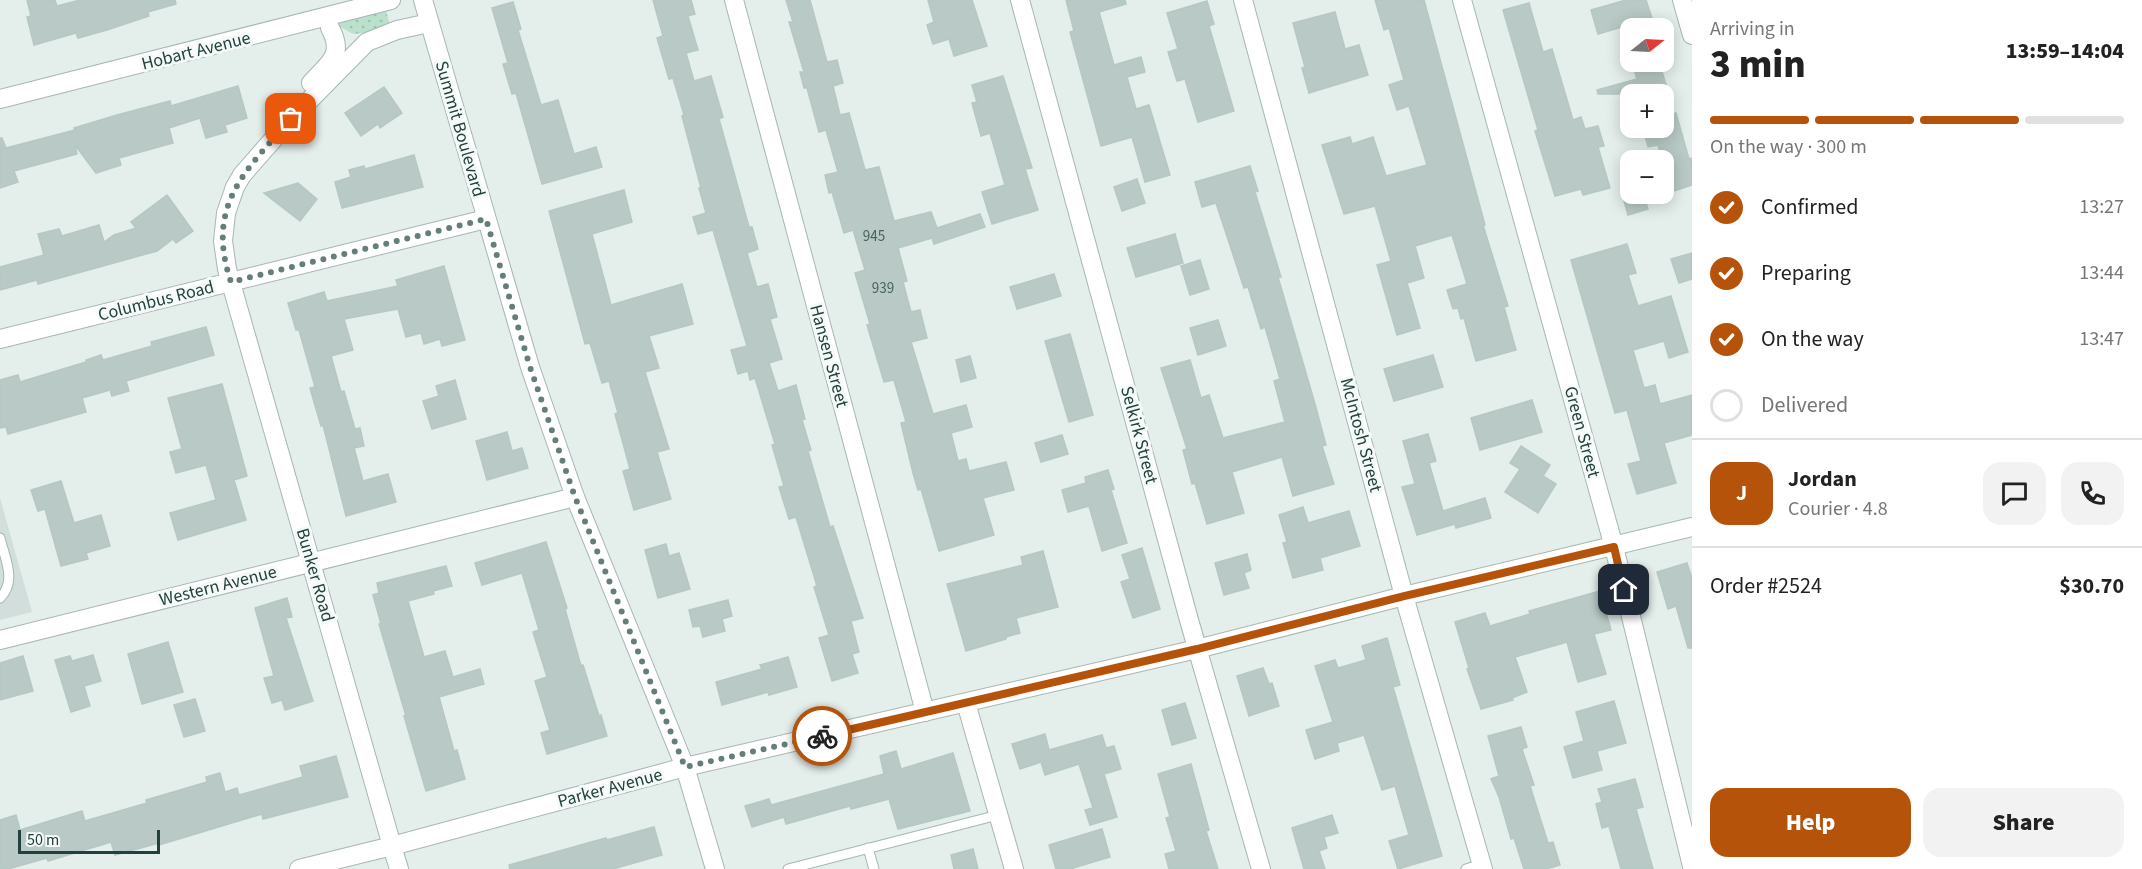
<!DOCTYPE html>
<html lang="en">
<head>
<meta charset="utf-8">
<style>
	:root { --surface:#fff; --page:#f2f2f2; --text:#222; --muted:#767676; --line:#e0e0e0; --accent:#b45309 }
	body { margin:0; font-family:"Source Sans 3",sans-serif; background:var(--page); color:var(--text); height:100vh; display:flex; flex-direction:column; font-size:22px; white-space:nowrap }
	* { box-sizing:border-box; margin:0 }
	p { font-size:20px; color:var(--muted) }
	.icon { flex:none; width:33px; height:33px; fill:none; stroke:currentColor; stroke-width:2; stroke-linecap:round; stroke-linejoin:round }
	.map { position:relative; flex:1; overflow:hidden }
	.side { display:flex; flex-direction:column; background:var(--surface); width:450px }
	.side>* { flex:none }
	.needle { width:39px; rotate:72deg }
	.tools { position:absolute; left:1620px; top:18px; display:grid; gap:12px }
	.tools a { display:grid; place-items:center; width:54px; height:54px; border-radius:12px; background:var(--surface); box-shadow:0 3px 15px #0003; font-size:30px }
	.scale { position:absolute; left:18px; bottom:15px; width:142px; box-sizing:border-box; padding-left:6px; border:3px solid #22413e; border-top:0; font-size:16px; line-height:21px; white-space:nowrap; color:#22413e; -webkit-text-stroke:4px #f5faf8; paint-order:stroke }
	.pin { position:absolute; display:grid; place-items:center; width:51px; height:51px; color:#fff; margin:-26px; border-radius:12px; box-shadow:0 3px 9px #0006 }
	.courier { position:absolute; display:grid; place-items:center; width:60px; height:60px; margin:-30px; border:4px solid #b45309; border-radius:50%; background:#fff; color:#222; box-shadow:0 2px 8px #0007 }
	.summary em { font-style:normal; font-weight:800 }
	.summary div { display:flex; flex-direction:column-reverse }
	.summary { display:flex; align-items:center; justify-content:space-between; height:102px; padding:0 18px }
	h1 { font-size:39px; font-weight:800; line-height:45px }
	.bar { display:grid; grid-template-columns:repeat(4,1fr); gap:9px 6px; align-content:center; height:72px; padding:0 18px }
	.bar i { height:8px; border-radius:4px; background:var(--line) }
	.bar .current { background:var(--accent) }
	.bar p { grid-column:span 4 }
	.line { display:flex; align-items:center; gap:15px; padding:0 18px; border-top:2px solid var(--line) }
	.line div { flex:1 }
	.round { display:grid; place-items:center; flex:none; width:63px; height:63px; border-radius:18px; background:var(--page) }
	ol { padding:0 18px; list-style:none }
	li { display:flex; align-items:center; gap:18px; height:66px }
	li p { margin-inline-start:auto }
	li .icon { padding:6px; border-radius:50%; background:var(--accent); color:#fff; stroke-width:4 }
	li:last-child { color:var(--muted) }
	li i { width:33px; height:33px; border:3px solid var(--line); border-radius:50% }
	.cta { display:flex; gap:12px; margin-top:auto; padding:12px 18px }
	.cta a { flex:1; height:69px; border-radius:18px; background:var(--accent); color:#fff; font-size:24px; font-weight:800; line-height:69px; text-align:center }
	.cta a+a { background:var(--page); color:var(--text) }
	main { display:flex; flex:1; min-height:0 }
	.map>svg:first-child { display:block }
	.built { fill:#d2dedb }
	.grass { fill:url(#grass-dots) }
	.building { fill:#b9c9c5; stroke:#b5c8c4; stroke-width:1.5 }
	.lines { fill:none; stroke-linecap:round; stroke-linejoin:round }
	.service-casing { stroke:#a6b7b4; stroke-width:11 }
	.minor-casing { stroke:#a6b7b4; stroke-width:20 }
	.tertiary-casing { stroke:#a6b7b4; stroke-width:20 }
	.service { stroke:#fff; stroke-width:9 }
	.minor { stroke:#fff; stroke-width:18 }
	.tertiary { stroke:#fff; stroke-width:18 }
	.done { stroke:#667e7b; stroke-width:6; stroke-dasharray:0 10.8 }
	.route { stroke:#b45309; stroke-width:8 }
	.labels { text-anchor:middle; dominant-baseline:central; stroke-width:6; stroke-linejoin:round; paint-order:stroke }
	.number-label { font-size:15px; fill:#486360 }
	.street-label { font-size:18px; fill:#22413e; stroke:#f5faf8 }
</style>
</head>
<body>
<main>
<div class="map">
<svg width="1692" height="869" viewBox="0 0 1692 869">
	<defs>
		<pattern id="grass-dots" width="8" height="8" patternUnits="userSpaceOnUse" patternTransform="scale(1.5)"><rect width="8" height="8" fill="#bbe0cc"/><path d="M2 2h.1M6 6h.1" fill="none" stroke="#a0c1b0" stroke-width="1.8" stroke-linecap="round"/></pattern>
	</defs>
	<rect width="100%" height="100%" fill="#e4eeeb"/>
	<!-- built -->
	<polygon class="built" points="0,498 32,612 0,620"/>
	<!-- grass -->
	<polygon class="grass" points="385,8 390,25 364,33 353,34 333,23"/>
	<!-- building -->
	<g class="building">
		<polygon points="27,0 55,0 57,6 80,0 175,0 176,4 148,12 149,16 107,30 78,38 76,33 34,45 27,17 31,16"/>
		<polygon points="653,0 691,0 695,14 688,16 698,50 686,53 694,81 711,76 723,117 719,119 733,169 749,227 752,227 758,249 747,253 757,287 768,284 777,317 770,319 782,359 769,363 778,391 796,385 805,419 802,420 811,450 808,451 830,527 833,526 863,618 851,621 859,652 852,654 858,673 832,681 819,638 829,635 814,587 817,586 796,517 789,519 779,487 784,486 772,445 775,444 755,378 750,380 748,371 738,374 731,350 747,346 713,230 698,234 693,217 706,213 699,188 701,188 682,116 684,115 673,78 669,79 657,38 663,36"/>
		<polygon points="786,0 810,0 827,62 837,60 843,83 833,86 840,115 849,113 865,170 879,167 894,221 931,212 937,228 980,214 985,227 934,244 932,238 898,248 907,281 903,282 911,312 920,310 927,338 911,342 933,414 966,405 972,427 951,433 958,461 966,459 969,471 1006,462 1014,490 983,498 994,535 939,551 921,489 918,490 913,473 901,423 906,422 894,380 884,382 867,325 870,324 855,273 865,270 853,230 844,233 832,192 829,193 825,175 838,172 826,130 819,132 807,88 804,88 800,72 804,72 789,22 793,22"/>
		<polygon points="928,0 972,0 987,46 954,56 949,39 933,44 927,25 934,22"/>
		<polygon points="1066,0 1125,0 1126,4 1099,12 1114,65 1141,57 1145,72 1127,77 1136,109 1149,105 1170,175 1145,182 1132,137 1101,146 1070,32 1074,31"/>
		<polygon points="1375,0 1424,0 1485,225 1483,225 1508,306 1504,307 1516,350 1476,361 1464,318 1461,319 1458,308 1453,309 1447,290 1467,284 1452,235 1415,246 1424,278 1407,283 1420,328 1397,335 1377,265 1391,261 1375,206 1344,214 1322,145 1350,137 1352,144 1373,137 1386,176 1427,165 1409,106 1397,110 1389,85 1404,80 1389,28 1384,30"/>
		<polygon points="1626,0 1646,0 1653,21 1630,28 1629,25 1598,34 1591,10"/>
		<polygon points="1207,1 1214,24 1209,26 1234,111 1198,122 1185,79 1177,81 1168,52 1178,49 1167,13"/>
		<polygon points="513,2 521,29 518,30 541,105 558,100 574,154 596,147 602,167 542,184 516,93 512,94 503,64 508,63 492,8"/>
		<polygon points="1529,3 1543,52 1552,49 1573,120 1581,117 1585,129 1598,126 1604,146 1598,147 1610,188 1583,195 1581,189 1555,196 1535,131 1538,130 1503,10"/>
		<polygon points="1335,12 1345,49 1359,45 1368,75 1309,93 1302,68 1305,67 1293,23"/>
		<polygon points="1659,62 1669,94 1598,94 1597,90 1637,79 1634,69"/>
		<polygon points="1003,76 1032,168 1025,169 1038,210 992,224 982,192 1005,185 990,133 981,136 972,103 977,102 972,85"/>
		<polygon points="238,86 247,118 225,125 227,132 206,138 200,118 169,128 173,143 119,158 121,165 96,173 75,145 77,154 14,171 18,182 0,188 0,138 2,138 6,148 75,130 74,128 117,115 170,101 171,106"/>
		<polygon points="384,87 402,113 380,128 378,124 361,136 345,113"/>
		<polygon points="1676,113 1689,159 1692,158 1692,185 1671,192 1658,145 1648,147 1643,128 1664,128 1664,117"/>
		<polygon points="414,155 423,187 342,208 335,182 351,177 349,170 364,166 365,169"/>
		<polygon points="1250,166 1258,191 1255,192 1281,277 1278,277 1315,404 1326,445 1322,446 1334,484 1293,496 1282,457 1232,472 1244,513 1207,524 1195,483 1192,484 1183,450 1187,449 1161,368 1190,360 1201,398 1209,395 1223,438 1285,422 1274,381 1280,379 1265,327 1261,329 1248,287 1244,288 1216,203 1202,207 1195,182"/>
		<polygon points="1137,179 1145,203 1122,211 1114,187"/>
		<polygon points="298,183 317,199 300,221 264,193"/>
		<polygon points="624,190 632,222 592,234 611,305 682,284 693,324 649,336 659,368 645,372 669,449 657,452 671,499 634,510 623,471 630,469 615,414 618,413 609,381 602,383 590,343 585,344 549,211"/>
		<polygon points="1622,194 1643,194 1648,209 1628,215"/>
		<polygon points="167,195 193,231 176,243 173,239 157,251 38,284 37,280 0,290 0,267 44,255 38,234 59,229 62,236 99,225 104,242 114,235 136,228 131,222"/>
		<polygon points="1175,234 1183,263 1136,277 1127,248"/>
		<polygon points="1627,244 1636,273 1628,275 1638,306 1671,296 1688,352 1669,358 1664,341 1633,350 1644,388 1655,385 1660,404 1692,395 1692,435 1664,443 1676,483 1637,494 1628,464 1641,461 1627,410 1615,413 1571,260"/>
		<polygon points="1692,253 1692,279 1679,283 1671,259"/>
		<polygon points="1200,260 1209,289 1190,295 1181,266"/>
		<polygon points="444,266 465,340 442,346 440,339 424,344 421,333 406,337 398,309 344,319 353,350 331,356 341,392 344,391 355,429 360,428 364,446 354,448 363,481 388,474 396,502 346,516 323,425 321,426 310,388 315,387 299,330 296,330 288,303 324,292 327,301 398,286 396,280"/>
		<polygon points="1054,274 1061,296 1017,309 1010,287"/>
		<polygon points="1218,320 1226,346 1198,355 1190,328"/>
		<polygon points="206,327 214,355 126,381 129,391 112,396 110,390 82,398 86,412 8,434 6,427 0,428 0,380 18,375 20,382 86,362 86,360 101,355 103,360 152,346 151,342"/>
		<polygon points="1070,334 1093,415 1069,422 1045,341"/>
		<polygon points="1433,355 1443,387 1394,401 1384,369"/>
		<polygon points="970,356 976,378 961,382 956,360"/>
		<polygon points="455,380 466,419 432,429 423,401 439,396 436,386"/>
		<polygon points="222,384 247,476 234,480 246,520 178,540 170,513 216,500 206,465 176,473 170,452 182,449 168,398"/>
		<polygon points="1532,400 1542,432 1480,450 1471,418"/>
		<polygon points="507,432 512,451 522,448 528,468 487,480 476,441"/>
		<polygon points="1428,434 1436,461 1429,463 1443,511 1485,498 1491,518 1456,528 1455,524 1417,535 1402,487 1415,484 1403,441"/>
		<polygon points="1062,435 1068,454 1041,462 1035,443"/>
		<polygon points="1521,446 1550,465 1543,476 1556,484 1538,513 1505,492 1520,469 1510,463"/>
		<polygon points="1108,470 1114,489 1111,490 1127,543 1102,551 1089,506 1068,512 1062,490 1086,483 1085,477"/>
		<polygon points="61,481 74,523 101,515 110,546 86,553 88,559 61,566 45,509 38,511 31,490"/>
		<polygon points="1303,507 1308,523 1349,511 1360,546 1320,558 1323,570 1293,578 1283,543 1287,542 1279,515"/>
		<polygon points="546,542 567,608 565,609 581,666 583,665 599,716 601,715 607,736 547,754 541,733 550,730 535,681 547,677 533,632 539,630 522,573 482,585 475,563"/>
		<polygon points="666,544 669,556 679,553 690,589 658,598 645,550"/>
		<polygon points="1142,548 1160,609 1133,618 1121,582 1130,579 1122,555"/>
		<polygon points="1043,551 1058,607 1016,618 1020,633 1006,637 1006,639 966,651 947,584 1023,565 1021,557"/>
		<polygon points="1247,554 1251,570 1244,573 1249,588 1224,595 1215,563"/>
		<polygon points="1687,563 1692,578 1692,648 1688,648 1676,606 1668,609 1657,572"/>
		<polygon points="446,566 452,586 433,591 434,594 408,601 424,657 445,651 453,677 480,669 484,684 439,697 454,751 457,750 465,779 426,791 404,716 406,716 379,624 381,624 373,595 379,593 377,583"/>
		<polygon points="1600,591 1611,630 1594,634 1606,674 1578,682 1567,642 1515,657 1527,692 1512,698 1513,700 1481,709 1467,669 1469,668 1455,622 1485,613 1490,626 1530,614 1529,611"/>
		<polygon points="287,598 292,617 286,618 313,701 285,710 282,700 272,703 264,678 274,676 255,608"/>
		<polygon points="728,600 732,616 722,619 725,631 703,637 700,626 693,627 689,610"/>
		<polygon points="1387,638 1400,685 1393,687 1442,856 1398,869 1389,841 1409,835 1395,786 1382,790 1364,735 1337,743 1339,751 1315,759 1306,730 1333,722 1315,666 1335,660 1338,668 1366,660 1362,646"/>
		<polygon points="168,642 183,692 142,704 128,654"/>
		<polygon points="93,655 101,681 84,686 90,706 71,712 55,660 70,656 72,661"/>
		<polygon points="23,656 33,691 0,700 0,663"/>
		<polygon points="788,657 797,687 769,695 768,692 722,705 716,682 762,669 760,665"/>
		<polygon points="1263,668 1269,684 1272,683 1279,706 1249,716 1237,676"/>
		<polygon points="195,699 205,731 184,737 174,705"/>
		<polygon points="1614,701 1626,743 1597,751 1602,770 1573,778 1564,747 1584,741 1576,712"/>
		<polygon points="1185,703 1196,738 1172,745 1162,710"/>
		<polygon points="1521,727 1527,747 1522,749 1534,785 1530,786 1548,843 1553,842 1560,865 1546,869 1524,869 1514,838 1511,839 1499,797 1491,779 1499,776 1488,736"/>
		<polygon points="1045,734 1049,750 1102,735 1106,748 1114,746 1121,769 1104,774 1117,817 1090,825 1085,810 1093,808 1079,764 1045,775 1041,762 1020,769 1012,744"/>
		<polygon points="896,751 901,769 953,753 970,811 898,829 889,799 851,809 850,806 786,824 784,817 752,827 745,806 769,799 771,805 884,774 880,756"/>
		<polygon points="336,756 348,797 263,819 262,814 159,845 159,843 115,855 111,842 48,861 47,858 8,869 0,869 0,820 16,815 20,830 82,811 85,821 147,803 146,800 207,782 206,777 220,773 225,792 237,788 239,795 303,777 300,766"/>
		<polygon points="1191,764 1209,830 1206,831 1218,869 1169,869 1165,854 1176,851 1166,818 1170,817 1158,774"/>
		<polygon points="1635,779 1643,807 1636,809 1653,869 1621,869 1609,826 1602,828 1596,804 1602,802 1598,789"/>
		<polygon points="1332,815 1338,833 1324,837 1327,848 1319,851 1325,869 1304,869 1292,828"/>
		<polygon points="654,827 662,855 613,869 510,869 509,865 606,838 607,840"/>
		<polygon points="1102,829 1110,857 1070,869 1056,869 1049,845"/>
		<polygon points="973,849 978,869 954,869 951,855"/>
	</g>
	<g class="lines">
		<defs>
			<g id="service">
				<path d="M0,538C5,559 17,581 0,598"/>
				<polyline points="868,848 874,869"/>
				<polyline points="788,869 998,815"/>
				<polyline points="1466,869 1482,864"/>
			</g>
			<g id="minor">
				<polyline points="734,0 925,712"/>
				<polyline points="1020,0 1189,620 1261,869"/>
				<polyline points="1243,0 1404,596 1483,869"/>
				<polyline points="1462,0 1614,547 1692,866"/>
				<polyline points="1682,0 1692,35"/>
				<path d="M311,83C329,63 345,55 330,28"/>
				<polyline points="0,99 391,0"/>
				<polyline points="0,339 486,219"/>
				<polyline points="0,640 575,497"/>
				<polyline points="966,703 1014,869"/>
				<polyline points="685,767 715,869"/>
				<polyline points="392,846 227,269 223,241 226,213 235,187 242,175 291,119 367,42 397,30 429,23"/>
			</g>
			<g id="tertiary">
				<polyline points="423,0 530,367 575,497 685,767"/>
				<polyline points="392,846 399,869"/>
				<polyline points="299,869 392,846 685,767 1197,649 1404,596 1692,527"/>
			</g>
		</defs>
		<!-- service casing -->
		<use href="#service" class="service-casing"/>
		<!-- minor casing -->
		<use href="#minor" class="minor-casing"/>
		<!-- tertiary casing -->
		<use href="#tertiary" class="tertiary-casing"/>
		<!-- service -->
		<use href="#service" class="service"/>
		<!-- minor -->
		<use href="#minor" class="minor"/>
		<!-- tertiary -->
		<use href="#tertiary" class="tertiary"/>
	</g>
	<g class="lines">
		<!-- done -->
		<path class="done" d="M291,119C245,171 205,206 231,282L486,219L530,367L575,497L685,767L822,736"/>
		<!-- route -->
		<polyline class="route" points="822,736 1197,649 1404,596 1614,547 1624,590"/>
	</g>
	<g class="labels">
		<!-- number labels -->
		<g class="number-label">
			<text x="874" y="236">945</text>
			<text x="883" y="288">939</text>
		</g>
		<!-- street labels -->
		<g class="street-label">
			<text transform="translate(196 51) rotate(-14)">Hobart Avenue</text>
			<text transform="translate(460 129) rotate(74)">Summit Boulevard</text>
			<text transform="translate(156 301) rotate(-14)">Columbus Road</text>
			<text transform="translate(829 356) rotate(75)">Hansen Street</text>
			<text transform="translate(1582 432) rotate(75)">Green Street</text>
			<text transform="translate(1139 435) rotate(75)">Selkirk Street</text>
			<text transform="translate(1361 435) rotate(75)">McIntosh Street</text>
			<text transform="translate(315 575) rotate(74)">Bunker Road</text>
			<text transform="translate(218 586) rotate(-14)">Western Avenue</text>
			<text transform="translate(610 788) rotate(-15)">Parker Avenue</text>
		</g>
	</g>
</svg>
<div class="tools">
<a><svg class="needle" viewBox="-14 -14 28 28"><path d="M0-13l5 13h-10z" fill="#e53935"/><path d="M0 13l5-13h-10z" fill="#767676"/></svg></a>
<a>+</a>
<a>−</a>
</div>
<div class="scale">50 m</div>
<div class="pin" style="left:291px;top:119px;background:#ea580c"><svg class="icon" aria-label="bag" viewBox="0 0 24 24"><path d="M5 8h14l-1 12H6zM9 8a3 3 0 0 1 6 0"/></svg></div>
<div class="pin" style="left:1624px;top:590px;background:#1f2937"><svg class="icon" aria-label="home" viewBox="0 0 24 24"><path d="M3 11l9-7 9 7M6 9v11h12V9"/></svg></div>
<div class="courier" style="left:822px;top:736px"><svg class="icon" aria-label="bike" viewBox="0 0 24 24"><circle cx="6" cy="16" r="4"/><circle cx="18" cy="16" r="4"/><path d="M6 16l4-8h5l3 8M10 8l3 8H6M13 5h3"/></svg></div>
</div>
<section class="side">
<div class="summary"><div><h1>3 min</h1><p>Arriving in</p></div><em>13:59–14:04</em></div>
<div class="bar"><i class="current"></i><i class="current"></i><i class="current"></i><i></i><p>On the way · 300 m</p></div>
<ol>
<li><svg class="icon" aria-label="check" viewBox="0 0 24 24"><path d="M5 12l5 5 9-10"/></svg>Confirmed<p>13:27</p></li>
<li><svg class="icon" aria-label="check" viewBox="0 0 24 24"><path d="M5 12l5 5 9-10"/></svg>Preparing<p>13:44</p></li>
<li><svg class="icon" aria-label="check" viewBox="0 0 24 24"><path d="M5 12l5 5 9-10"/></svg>On the way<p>13:47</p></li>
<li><i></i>Delivered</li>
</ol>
<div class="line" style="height:108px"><b class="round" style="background:var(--accent);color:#fff">J</b><div><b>Jordan</b><p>Courier · 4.8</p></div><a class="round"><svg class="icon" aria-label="chat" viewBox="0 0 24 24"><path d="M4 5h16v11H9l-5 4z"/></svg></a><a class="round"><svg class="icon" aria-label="phone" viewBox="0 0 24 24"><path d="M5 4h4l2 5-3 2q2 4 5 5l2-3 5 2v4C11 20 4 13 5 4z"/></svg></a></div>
<div class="line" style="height:78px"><div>Order #2524</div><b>$30.70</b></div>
<div class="cta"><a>Help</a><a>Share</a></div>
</section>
</main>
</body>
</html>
